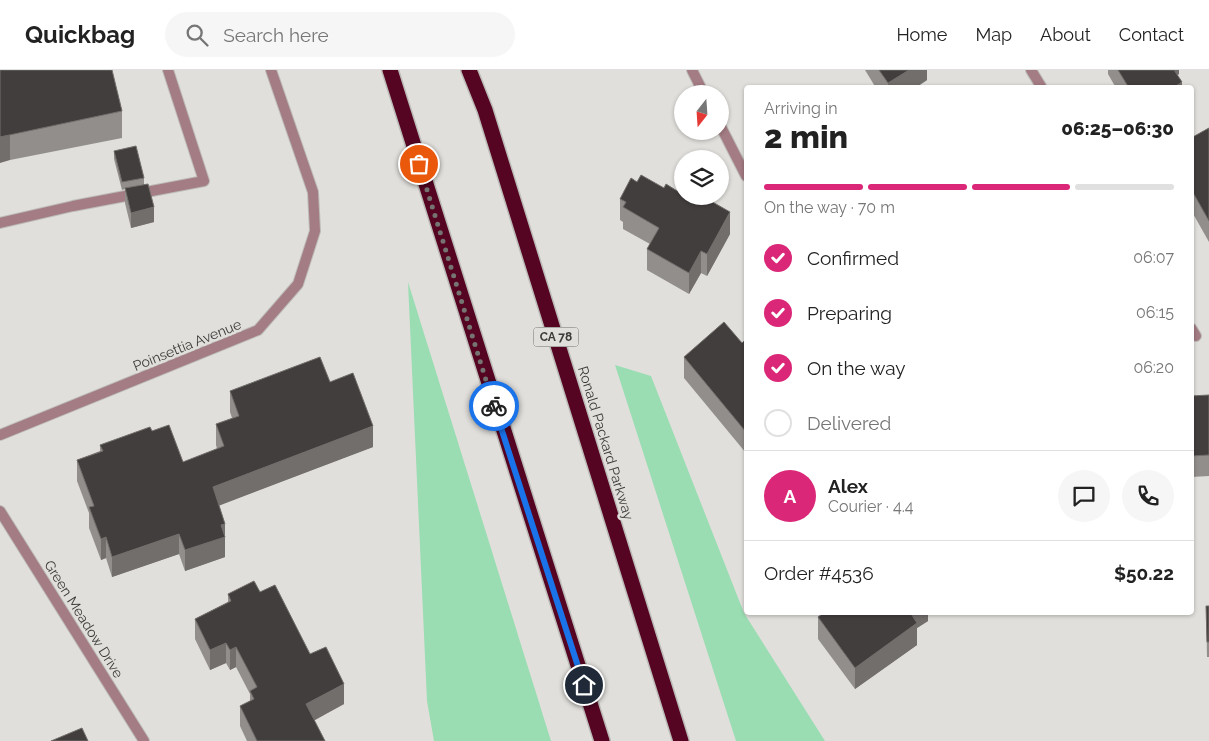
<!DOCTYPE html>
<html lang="en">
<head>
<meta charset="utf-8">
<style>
	:root { --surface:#fff; --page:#f6f6f6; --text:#222; --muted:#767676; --line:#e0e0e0; --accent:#db2777 }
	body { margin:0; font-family:Raleway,sans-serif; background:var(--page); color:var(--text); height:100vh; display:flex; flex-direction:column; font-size:19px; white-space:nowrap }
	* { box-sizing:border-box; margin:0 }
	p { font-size:16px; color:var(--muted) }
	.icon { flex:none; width:28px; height:28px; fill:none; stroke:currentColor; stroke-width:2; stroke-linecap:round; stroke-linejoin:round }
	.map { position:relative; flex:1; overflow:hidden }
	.drawer { position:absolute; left:744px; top:15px; width:450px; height:530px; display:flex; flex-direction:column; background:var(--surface); border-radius:5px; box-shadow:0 1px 4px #0004 }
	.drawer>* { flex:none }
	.needle { width:32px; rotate:197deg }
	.buttons { position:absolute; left:674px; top:15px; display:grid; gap:10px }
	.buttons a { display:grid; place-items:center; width:55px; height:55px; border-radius:50%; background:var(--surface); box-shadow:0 1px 4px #0004; font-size:25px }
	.pin { position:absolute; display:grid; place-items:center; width:42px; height:42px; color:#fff; margin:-21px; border:2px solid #fff; border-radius:50%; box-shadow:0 1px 5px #0007 }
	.courier { position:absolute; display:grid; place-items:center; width:50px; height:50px; margin:-25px; border:4px solid #1a73e8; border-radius:50%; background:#fff; color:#222; box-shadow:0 1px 6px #0007 }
	.headline em { font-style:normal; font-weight:800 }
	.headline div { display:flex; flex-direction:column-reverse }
	.headline { display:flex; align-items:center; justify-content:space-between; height:85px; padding:0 20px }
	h1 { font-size:32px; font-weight:800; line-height:38px }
	.bar { display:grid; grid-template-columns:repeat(4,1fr); gap:8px 5px; align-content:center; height:60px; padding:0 20px }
	.bar i { height:6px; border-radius:4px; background:var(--line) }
	.bar .current { background:var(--accent) }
	.bar p { grid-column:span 4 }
	.line { display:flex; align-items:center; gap:12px; padding:0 20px; border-top:1px solid var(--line) }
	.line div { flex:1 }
	.round { display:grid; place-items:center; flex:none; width:52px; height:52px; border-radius:26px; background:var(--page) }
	ol { padding:0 20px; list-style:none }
	li { display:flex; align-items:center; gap:15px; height:55px }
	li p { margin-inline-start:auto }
	li .icon { padding:5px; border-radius:50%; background:var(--accent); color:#fff; stroke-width:4 }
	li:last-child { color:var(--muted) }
	li i { width:28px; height:28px; border:2px solid var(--line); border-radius:50% }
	header { display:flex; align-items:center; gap:30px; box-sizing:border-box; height:70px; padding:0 25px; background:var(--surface); border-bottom:1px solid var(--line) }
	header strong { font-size:24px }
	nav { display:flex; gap:28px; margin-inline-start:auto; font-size:18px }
	.search { width:350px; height:45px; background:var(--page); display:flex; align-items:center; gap:12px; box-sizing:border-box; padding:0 18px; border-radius:28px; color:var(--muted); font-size:19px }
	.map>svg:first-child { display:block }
	.green { fill:#9addb2 }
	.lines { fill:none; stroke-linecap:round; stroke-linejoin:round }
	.service-casing { stroke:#bcbbb8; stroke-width:12 }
	.minor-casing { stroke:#bcbbb8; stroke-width:12 }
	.motorway-casing { stroke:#bcbbb8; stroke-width:18 }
	.service { stroke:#a47c83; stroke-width:10 }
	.minor { stroke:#a47c83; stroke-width:10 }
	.motorway { stroke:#550522; stroke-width:15 }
	.wall { fill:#918e8c }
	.shaded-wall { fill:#716e6c }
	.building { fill:#423e3d; stroke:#716e6c }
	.done { stroke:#757472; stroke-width:5; stroke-dasharray:0 9 }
	.route { stroke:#1a73e8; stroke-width:6 }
	.labels { text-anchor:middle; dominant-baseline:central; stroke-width:5; stroke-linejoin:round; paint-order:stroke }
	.shield { fill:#e0dfdb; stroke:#6d6c6a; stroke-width:1 }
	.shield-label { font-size:12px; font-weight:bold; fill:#3c3b3a }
	.street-label { font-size:14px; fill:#3c3b3a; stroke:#e0dfdb }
</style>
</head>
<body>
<header>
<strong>Quickbag</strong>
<div class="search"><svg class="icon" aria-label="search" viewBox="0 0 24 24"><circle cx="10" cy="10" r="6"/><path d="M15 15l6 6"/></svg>Search here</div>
<nav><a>Home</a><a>Map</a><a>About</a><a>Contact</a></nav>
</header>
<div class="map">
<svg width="1209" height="671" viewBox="0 0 1209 671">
	<rect width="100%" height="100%" fill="#e0dfdb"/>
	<!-- green -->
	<g class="green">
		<polygon points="408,212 551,671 434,671 427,631"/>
		<polygon points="615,295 651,306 744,543 825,671 736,671"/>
	</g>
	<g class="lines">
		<defs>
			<polyline id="service" points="0,153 73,136 204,111 168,0"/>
			<g id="minor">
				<polyline points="692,0 704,24"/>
				<polyline points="1031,0 1042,18"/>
				<polyline points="720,55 746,106"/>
				<polyline points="1191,258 1196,266"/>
				<polyline points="0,365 258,260 298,214 315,161 313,122 271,0"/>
				<polyline points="0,441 144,671"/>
			</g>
			<g id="motorway">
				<polyline points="390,0 602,671"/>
				<polyline points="469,0 485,40 681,671"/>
			</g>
		</defs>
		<!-- service casing -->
		<use href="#service" class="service-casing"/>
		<!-- minor casing -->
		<use href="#minor" class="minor-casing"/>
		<!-- motorway casing -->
		<use href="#motorway" class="motorway-casing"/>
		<!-- service -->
		<use href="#service" class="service"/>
		<!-- minor -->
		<use href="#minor" class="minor"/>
		<!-- motorway -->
		<use href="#motorway" class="motorway"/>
	</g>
	<!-- wall -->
	<g class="wall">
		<polygon points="0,0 122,41 122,68 10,90"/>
		<polygon points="865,0 927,0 927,10 915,18 876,18"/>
		<polygon points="1108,0 1179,0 1179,4 1177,5 1182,18 1116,18 1108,4"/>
		<polygon points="1209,58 1209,172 1191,140 1191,68"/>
		<polygon points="114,81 144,108 144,114 154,152 131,158 125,133 125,119 122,120 114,89"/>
		<polygon points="620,129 730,164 707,206 701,203 689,224 647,200 647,179 650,174 623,159 623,152 620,150"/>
		<polygon points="746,272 746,383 684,308 684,287"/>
		<polygon points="330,312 373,377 219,435 225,454 225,487 185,501 179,484 112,507 106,488 101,490 89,458 89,443 77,411 77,390 100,381 100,375 152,361 183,392 217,379 216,375 216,354 232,348 230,342 230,321"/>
		<polygon points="1209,325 1209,406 1191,407 1191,326"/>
		<polygon points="260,522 310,584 344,634 314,650 325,671 247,671 240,656 240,636 250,631 250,624 236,597 230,600 226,593 210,600 195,569 195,549 228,532 228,524"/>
		<polygon points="1206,536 1209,536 1209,587 1207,587"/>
		<polygon points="928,542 928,551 917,558 917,575 855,619 818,569 818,547"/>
	</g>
	<!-- shaded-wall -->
	<g class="shaded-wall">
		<polygon points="909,0 927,0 927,10 915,18 888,18 888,13"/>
		<polygon points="1168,0 1179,0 1179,4 1168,11"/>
		<polygon points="1182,12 1182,18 1173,18"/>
		<polygon points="10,64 10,90 0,93 0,67"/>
		<polygon points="154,137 154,152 131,158 131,143"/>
		<polygon points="730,142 730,164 707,206 707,184"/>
		<polygon points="701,181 701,203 689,224 689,203"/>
		<polygon points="373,356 373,377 213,438 213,417"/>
		<polygon points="225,454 225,487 185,501 185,480 221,455"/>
		<polygon points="179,464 179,484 112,507 112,487"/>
		<polygon points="106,467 106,488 101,490 101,469"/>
		<polygon points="910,542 928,542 928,551 917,558 917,575 855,619 855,598"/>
		<polygon points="226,573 226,593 210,600 210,580"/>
		<polygon points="236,577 236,597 230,600 230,580"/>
		<polygon points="344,614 344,634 306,655 306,634"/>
	</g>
	<!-- building -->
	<g class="building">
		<polygon points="0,0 112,0 122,41 0,67"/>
		<polygon points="879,0 909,0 888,13"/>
		<polygon points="1118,0 1174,0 1182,12 1173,18 1129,18"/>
		<polygon points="1209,58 1209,151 1191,119 1191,68"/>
		<polygon points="136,76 144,108 122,112 114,81"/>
		<polygon points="641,105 664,118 666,114 682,124 682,126 686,126 694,131 697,126 702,126 730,142 707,184 701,181 689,203 647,179 659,158 623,137 626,132 620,129 631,108 637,112"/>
		<polygon points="148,114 154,137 131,143 125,118"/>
		<polygon points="724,252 742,273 745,270 746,272 746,362 684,287"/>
		<polygon points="320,287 330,312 353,303 373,356 213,417 225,454 221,455 225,467 185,480 179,464 112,487 106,467 101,469 89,437 94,436 77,390 103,381 100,375 150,357 152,361 169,355 183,392 224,376 216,354 239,346 230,321"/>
		<polygon points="1209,325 1209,385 1191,386 1191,326"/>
		<polygon points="254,511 260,522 275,515 310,584 326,577 344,614 306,634 325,671 257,671 240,636 254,629 250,621 257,617 236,577 230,580 226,573 210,580 195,549 231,531 228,524"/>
		<polygon points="1206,536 1209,536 1209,572 1207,572"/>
		<polygon points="825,542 910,542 917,553 855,598 818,547"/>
		<polygon points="82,658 88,671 51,671"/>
	</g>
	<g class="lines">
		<!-- done -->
		<polyline class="done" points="419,94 494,336"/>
		<!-- route -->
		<polyline class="route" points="494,336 584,615"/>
	</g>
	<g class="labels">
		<!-- shield labels -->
		<rect class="shield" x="533.5" y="257.5" width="45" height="19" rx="4"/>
		<g class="shield-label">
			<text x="556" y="267">CA 78</text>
		</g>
		<!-- street labels -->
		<g class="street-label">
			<text transform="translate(187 275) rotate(-22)">Poinsettia Avenue</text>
			<text transform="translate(606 373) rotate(73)">Ronald Packard Parkway</text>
			<text transform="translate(84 549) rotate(58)">Green Meadow Drive</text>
		</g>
	</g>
</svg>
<div class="buttons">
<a><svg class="needle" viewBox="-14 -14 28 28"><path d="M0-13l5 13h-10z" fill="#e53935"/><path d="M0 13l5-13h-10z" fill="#767676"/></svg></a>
<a><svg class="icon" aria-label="layers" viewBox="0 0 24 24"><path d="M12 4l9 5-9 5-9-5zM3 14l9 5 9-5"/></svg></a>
</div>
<div class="pin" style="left:419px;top:94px;background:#ea580c"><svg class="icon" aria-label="bag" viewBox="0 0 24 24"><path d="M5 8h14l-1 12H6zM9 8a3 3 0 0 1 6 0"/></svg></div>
<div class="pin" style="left:584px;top:615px;background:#1f2937"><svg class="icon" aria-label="home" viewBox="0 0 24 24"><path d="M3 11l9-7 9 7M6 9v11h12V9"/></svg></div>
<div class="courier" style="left:494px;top:336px"><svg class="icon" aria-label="bike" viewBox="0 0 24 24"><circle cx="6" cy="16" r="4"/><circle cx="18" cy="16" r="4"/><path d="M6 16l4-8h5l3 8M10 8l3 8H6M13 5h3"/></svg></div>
<section class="drawer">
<div class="headline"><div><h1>2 min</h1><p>Arriving in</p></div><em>06:25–06:30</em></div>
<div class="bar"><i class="current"></i><i class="current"></i><i class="current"></i><i></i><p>On the way · 70 m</p></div>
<ol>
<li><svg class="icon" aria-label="check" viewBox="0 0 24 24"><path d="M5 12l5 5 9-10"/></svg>Confirmed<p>06:07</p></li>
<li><svg class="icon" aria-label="check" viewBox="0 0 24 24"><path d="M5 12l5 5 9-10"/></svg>Preparing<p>06:15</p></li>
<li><svg class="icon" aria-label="check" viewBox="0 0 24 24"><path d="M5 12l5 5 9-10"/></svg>On the way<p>06:20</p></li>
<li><i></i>Delivered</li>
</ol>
<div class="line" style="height:90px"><b class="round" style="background:var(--accent);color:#fff">A</b><div><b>Alex</b><p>Courier · 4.4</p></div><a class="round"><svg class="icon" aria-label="chat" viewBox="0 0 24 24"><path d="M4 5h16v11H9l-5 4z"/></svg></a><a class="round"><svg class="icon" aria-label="phone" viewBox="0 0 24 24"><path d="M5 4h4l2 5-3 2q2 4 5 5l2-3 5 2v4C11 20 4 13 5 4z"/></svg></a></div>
<div class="line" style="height:65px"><div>Order #4536</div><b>$50.22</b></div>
</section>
</div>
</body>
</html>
